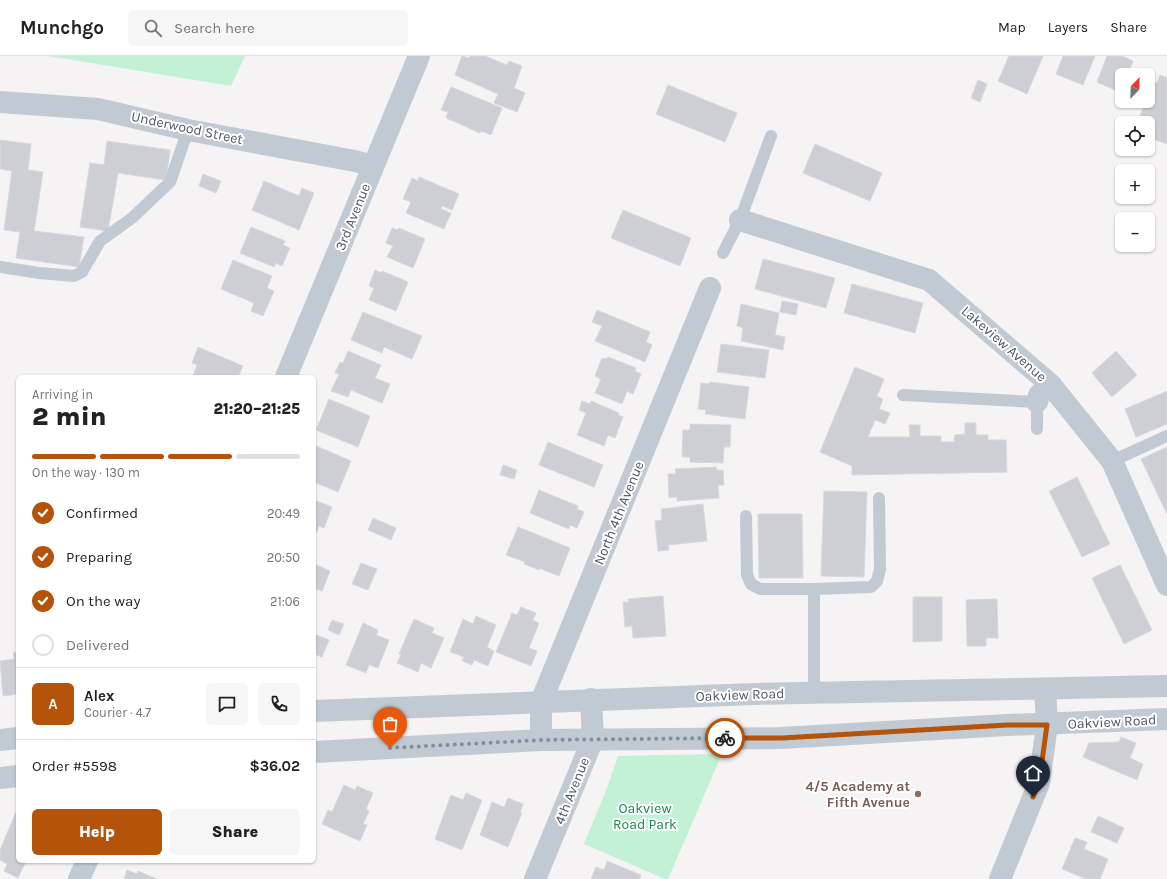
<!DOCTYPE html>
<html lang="en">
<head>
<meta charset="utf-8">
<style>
	:root { --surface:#fff; --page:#f6f6f6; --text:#222; --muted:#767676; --line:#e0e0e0; --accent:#b45309 }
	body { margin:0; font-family:Karla,sans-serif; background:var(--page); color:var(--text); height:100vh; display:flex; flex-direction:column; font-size:15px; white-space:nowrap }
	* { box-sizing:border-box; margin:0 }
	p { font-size:13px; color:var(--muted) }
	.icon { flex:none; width:22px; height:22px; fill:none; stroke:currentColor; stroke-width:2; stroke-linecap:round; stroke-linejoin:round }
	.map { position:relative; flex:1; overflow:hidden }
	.drawer { position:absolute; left:16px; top:319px; width:300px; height:488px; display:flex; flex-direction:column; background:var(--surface); border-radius:6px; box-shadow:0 1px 3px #0004 }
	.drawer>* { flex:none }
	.needle { width:26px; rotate:23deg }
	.buttons { position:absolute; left:1115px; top:12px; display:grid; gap:8px }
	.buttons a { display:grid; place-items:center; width:40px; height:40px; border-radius:6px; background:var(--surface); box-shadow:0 1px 3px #0004; font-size:20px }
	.pin { position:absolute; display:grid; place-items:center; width:34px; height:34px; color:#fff; margin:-41px -17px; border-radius:50% 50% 50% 0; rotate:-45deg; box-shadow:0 0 4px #0007 }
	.pin .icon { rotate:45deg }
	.courier { position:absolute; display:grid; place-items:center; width:40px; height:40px; margin:-20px; border:3px solid #b45309; border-radius:50%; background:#fff; color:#222; box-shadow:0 1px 5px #0007 }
	.head em { font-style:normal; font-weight:800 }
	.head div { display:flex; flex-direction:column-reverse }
	.head { display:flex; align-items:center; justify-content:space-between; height:68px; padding:0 16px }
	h1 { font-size:26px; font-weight:800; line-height:30px }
	.bar { display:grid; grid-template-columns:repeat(4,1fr); gap:6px 4px; align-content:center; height:48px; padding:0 16px }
	.bar i { height:5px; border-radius:3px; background:var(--line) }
	.bar .selected { background:var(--accent) }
	.bar p { grid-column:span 4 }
	.line { display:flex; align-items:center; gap:10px; padding:0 16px; border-top:1px solid var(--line) }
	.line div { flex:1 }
	.round { display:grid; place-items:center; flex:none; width:42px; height:42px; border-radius:6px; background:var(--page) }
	ol { padding:0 16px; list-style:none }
	li { display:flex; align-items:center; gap:12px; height:44px }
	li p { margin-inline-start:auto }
	li .icon { padding:4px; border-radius:50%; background:var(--accent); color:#fff; stroke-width:4 }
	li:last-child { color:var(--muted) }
	li i { width:22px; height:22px; border:2px solid var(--line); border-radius:50% }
	.primary-button { display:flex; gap:8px; margin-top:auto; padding:8px 16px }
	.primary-button a { flex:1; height:46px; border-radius:6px; background:var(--accent); color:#fff; font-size:16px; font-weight:800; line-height:46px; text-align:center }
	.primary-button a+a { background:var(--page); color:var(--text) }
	header { display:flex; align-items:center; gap:24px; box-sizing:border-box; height:56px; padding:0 20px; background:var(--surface); border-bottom:1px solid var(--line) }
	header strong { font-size:19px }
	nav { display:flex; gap:22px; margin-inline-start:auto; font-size:14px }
	.search { width:280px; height:36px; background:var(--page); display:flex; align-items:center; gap:10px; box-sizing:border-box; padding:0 14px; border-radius:6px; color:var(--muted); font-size:15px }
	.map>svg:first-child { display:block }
	.green { fill:#c3f1d5 }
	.building { fill:#cdcfd5; stroke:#d7d9de }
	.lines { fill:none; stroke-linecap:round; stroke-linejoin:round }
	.service { stroke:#c1cad2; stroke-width:12 }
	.minor { stroke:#c1cad2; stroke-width:22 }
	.done { stroke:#868d94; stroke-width:4; stroke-dasharray:0 7.2 }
	.route { stroke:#b45309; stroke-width:5 }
	.education-dot { fill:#8d6e63; stroke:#fff; stroke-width:1.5 }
	.labels { text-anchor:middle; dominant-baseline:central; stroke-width:4; stroke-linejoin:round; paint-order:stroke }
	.street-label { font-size:14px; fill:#4a5661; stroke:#fff }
	.education-label { font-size:14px; font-weight:bold; fill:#785e54; stroke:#fff; text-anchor:end }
	.park-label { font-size:14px; fill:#17864f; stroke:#fff }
</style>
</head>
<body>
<header>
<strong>Munchgo</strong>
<div class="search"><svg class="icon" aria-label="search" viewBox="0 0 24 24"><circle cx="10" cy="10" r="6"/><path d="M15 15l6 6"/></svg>Search here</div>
<nav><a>Map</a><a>Layers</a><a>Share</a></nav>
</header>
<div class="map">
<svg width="1167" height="823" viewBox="0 0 1167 823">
	<rect width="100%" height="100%" fill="#f5f3f3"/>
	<!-- green -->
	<g class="green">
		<polygon points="48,0 245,0 231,30"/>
		<polygon points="722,698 668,823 665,823 584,788 607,732 618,700"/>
	</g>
	<!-- building -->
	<g class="building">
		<polygon points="462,0 469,2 470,0 485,0 507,9 509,5 522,10 514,32 525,37 517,56 494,47 498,38 455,19"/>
		<polygon points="1009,0 1043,0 1027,38 998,25"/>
		<polygon points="1063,0 1095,0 1083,29 1056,18"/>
		<polygon points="1107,0 1122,0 1133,5 1129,16 1136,19 1122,19 1122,37 1097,26"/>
		<polygon points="1160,19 1167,22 1167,88 1148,81 1148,67 1137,67 1146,45 1148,45 1148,40 1154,26 1157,27"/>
		<polygon points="978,24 987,28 980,46 971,42"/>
		<polygon points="668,29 737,57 725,86 656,58"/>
		<polygon points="451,31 502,52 491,79 481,75 480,77 446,62 448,56 441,54"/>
		<polygon points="0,84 31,88 28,114 43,116 34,175 84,181 79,211 16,202 20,176 4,174 12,115 0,113"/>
		<polygon points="107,85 170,94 166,124 118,117 108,175 80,171 90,107 104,109"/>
		<polygon points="815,88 882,117 870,145 803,117"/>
		<polygon points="203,118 221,125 216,137 199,130"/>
		<polygon points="419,121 459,138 452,154 442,150 441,153 451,157 444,173 406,157 411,146 403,143 412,122 418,125"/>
		<polygon points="264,125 299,140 302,132 314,137 299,174 252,154"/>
		<polygon points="623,154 691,182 680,210 611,182"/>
		<polygon points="251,171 285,185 283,189 290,192 282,210 276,207 274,211 240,197"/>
		<polygon points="392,172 398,174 399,172 425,183 413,212 387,201 393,190 386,187"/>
		<polygon points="763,203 835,222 826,252 755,233"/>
		<polygon points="233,204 272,220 267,232 274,235 263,260 251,255 254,247 221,233"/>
		<polygon points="375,214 382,217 382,215 408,226 396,255 369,244 374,232 369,230"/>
		<polygon points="852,228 923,247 915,277 844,257"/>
		<polygon points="782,245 798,248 796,259 780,256"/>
		<polygon points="741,248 779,257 775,279 785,281 783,294 741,285 743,272 737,270"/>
		<polygon points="597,254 650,276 646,286 652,289 645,306 595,285 602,270 592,266"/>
		<polygon points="363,256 422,280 412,303 384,291 382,297 351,284"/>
		<polygon points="721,288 769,294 765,322 717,316"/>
		<polygon points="198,291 243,310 238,321 193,320 197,309 192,307"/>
		<polygon points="348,295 381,309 375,322 390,328 382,347 351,334 348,341 331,335 339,318 335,317 340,306 343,307"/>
		<polygon points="1116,295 1137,319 1112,341 1092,317"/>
		<polygon points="608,301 636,312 635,315 641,318 633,338 627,335 622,348 595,337 601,323 595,320 602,302 607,303"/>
		<polygon points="855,311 884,323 877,340 883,343 879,353 890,357 885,368 875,364 868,381 910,381 909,369 920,369 920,380 941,380 941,386 954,386 955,379 965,378 965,367 976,367 976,379 988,379 988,384 1006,384 1007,416 852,419 852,410 820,396"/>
		<polygon points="710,326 749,331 745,363 705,358 706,354 698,353 701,327 710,328"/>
		<polygon points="1167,335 1167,368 1136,381 1125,353"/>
		<polygon points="329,343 370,360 358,391 316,374"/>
		<polygon points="582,345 590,348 591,345 619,357 618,359 623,361 615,382 608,379 604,390 577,379 586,357 579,354"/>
		<polygon points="690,368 731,369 730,391 724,391 723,407 690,406 690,401 682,401 683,374 690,374"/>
		<polygon points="548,386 603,409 594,431 539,409"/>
		<polygon points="314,389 351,405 338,436 314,426"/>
		<polygon points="1167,391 1167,458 1141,403"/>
		<polygon points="503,409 517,414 514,423 500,419"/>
		<polygon points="716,411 717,414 723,414 724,429 718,429 719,442 677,445 677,441 669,442 668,418 676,418 675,413"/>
		<polygon points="1077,421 1110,488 1082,501 1049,435"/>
		<polygon points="539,434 578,450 577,453 584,456 577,472 570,469 569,473 530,457"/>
		<polygon points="824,435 867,436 864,521 821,520"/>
		<polygon points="314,444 332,451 324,472 319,470 314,482"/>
		<polygon points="703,448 707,485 668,489 669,494 658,495 655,465 662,464 661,453"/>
		<polygon points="758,458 802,458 803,522 759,522"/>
		<polygon points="373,462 396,472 391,484 368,474"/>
		<polygon points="518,471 570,492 559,520 539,512 539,514 524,508 525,506 506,499"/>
		<polygon points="361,507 377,513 368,534 352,528"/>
		<polygon points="314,508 330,515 322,535 314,532"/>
		<polygon points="1120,509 1152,574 1124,588 1092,522"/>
		<polygon points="663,540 666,580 633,582 632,570 625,571 623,546 629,546 628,543"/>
		<polygon points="913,541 942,541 942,585 913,586"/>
		<polygon points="997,543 998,582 986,582 986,590 967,590 966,544"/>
		<polygon points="521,551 536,557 533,564 539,567 529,592 537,595 531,610 496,596 512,557 517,559"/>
		<polygon points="476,560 496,569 487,591 494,595 488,610 474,604 472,609 462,605 464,601 450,596 463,563 473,568"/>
		<polygon points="414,563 434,572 432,577 444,582 431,612 421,607 418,616 397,607 401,599 399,598"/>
		<polygon points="332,564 344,568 339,579 328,574"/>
		<polygon points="363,567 378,574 376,579 389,584 378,612 369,609 366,617 346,609"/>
		<polygon points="314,578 329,584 322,601 314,598"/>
		<polygon points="18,596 18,638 3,640 0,605 14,603 13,597"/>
		<polygon points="1121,681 1136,687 1130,702 1143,708 1137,724 1083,701 1089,687 1119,686"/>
		<polygon points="344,729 355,734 357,730 373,737 366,753 369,755 363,768 367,769 360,785 322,768 328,754 332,756"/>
		<polygon points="466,737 482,744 462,794 435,783 451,739 463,744"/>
		<polygon points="508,742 523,748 520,757 522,757 508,791 480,779 492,746 504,751"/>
		<polygon points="16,756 18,757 18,805 26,805 18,822 4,815 7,808 0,804 0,794"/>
		<polygon points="1098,760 1124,772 1117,787 1091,776"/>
		<polygon points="1075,782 1087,786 1084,793 1108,803 1100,823 1086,823 1062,813"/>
		<polygon points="607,805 641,819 639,823 591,823 596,811 604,814"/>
		<polygon points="127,814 137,818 138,815 157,823 124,823"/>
	</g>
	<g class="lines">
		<!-- service -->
		<g class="service">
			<polyline points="723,197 740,164 771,80"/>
			<polyline points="0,211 39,217 74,220 82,216 100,185 132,162 170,126 188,74"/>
			<polyline points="903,339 1037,346 1037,373"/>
			<polyline points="1112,405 1167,380"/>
			<polyline points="746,460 747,519 751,528 760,533 814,533"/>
			<polyline points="814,637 814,533 871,531 877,525 880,513 879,442"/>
		</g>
		<!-- minor -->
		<g class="minor">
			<polyline points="0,46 98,53 188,74 355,105 373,110"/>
			<polyline points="740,164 929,224 1050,328 1112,405 1167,529"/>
			<polyline points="286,321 419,0"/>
			<polyline points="1037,346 1039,339 1050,328"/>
			<polyline points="314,655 754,638 1167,630"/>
			<polyline points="0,684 18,682"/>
			<polyline points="541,684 541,646 710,232"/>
			<polyline points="314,696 541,684 781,682 1007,669 1167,663"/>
			<polyline points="0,722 18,720"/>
			<polyline points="79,823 87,805"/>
			<polyline points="535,823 593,683 591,643"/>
			<polyline points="1000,823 1039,727 1047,669 1045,633"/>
		</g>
	</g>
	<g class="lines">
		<!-- done -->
		<polyline class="done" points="390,692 541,684 725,682"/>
		<!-- route -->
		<polyline class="route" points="725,682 782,682 1007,669 1047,669 1039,727 1033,741"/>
	</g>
	<!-- markers -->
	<circle class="education-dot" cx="918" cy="738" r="4"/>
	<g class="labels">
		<!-- street labels -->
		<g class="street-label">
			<text transform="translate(187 72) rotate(12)">Underwood Street</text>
			<text transform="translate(353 161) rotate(-68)">3rd Avenue</text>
			<text transform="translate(1004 288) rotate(41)">Lakeview Avenue</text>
			<text transform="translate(619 457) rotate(-68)">North 4th Avenue</text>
			<text transform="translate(740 639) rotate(-2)">Oakview Road</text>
			<text transform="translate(1112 666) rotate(-3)">Oakview Road</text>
			<text transform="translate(572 735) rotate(-68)">4th Avenue</text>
		</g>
		<!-- education labels -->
		<g class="education-label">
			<text x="910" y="730">4/5 Academy at<tspan x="910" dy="16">Fifth Avenue</tspan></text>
		</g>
		<!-- park labels -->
		<g class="park-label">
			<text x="645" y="752">Oakview<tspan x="645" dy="16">Road Park</tspan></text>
		</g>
	</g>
</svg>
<div class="buttons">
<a><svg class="needle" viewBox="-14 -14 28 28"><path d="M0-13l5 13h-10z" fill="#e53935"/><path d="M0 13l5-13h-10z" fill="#767676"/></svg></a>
<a><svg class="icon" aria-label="locate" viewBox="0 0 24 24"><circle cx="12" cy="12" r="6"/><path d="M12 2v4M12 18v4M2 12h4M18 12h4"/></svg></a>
<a>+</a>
<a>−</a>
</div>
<div class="pin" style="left:390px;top:692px;background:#ea580c"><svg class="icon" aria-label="bag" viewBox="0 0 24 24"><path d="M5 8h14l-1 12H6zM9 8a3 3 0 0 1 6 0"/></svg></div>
<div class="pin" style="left:1033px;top:741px;background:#1f2937"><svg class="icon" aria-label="home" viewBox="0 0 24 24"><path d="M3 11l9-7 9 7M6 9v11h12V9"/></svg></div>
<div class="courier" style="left:725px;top:682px"><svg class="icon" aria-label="bike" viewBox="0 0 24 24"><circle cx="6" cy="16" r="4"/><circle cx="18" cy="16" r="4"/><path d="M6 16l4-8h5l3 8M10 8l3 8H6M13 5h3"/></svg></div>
<section class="drawer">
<div class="head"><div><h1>2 min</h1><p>Arriving in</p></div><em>21:20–21:25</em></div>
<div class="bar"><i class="selected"></i><i class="selected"></i><i class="selected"></i><i></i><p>On the way · 130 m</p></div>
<ol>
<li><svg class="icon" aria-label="check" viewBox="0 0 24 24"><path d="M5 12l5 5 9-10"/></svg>Confirmed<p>20:49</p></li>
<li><svg class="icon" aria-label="check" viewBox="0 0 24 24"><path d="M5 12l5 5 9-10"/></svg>Preparing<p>20:50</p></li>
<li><svg class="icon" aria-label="check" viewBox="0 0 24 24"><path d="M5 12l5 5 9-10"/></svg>On the way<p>21:06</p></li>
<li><i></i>Delivered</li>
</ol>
<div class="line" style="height:72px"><b class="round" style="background:var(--accent);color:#fff">A</b><div><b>Alex</b><p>Courier · 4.7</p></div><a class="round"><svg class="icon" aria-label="chat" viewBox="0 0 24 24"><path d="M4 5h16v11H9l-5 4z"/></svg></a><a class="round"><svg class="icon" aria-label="phone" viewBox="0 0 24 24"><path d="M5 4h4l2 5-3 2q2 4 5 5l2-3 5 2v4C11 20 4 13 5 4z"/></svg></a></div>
<div class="line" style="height:52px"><div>Order #5598</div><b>$36.02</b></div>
<div class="primary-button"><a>Help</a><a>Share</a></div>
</section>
</div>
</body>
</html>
